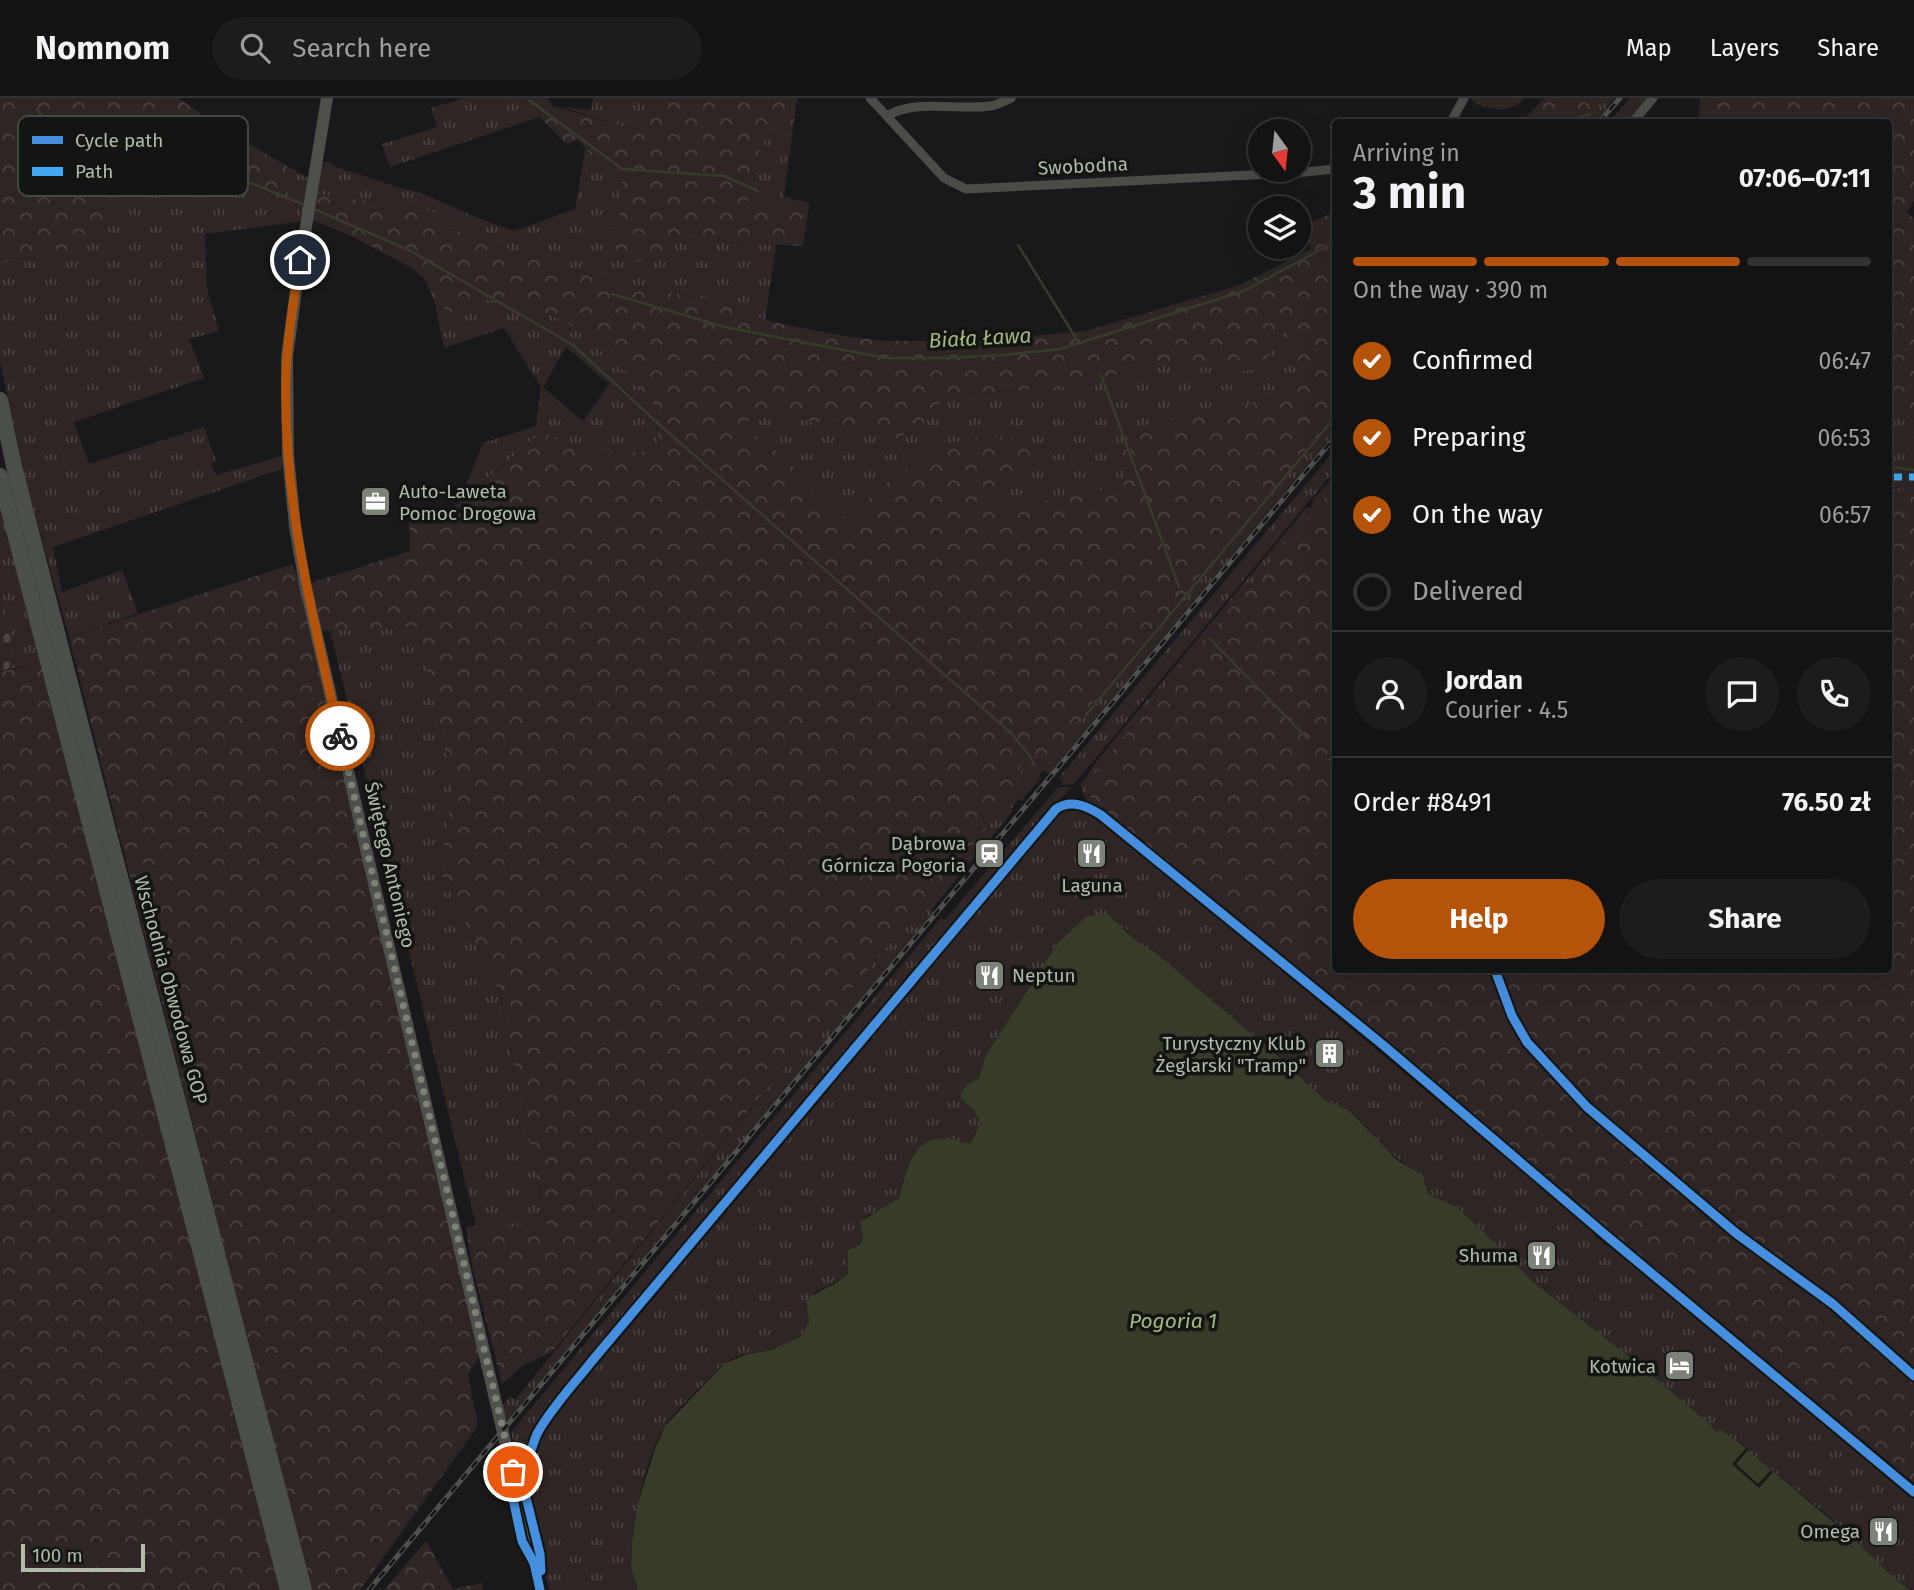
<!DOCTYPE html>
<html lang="en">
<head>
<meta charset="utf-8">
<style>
	:root { --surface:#131313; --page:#1c1c1c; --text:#f1f3f6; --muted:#9d9ea0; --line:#323233; --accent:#b45309 }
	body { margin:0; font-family:"Fira Sans",sans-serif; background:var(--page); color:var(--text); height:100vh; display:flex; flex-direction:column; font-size:26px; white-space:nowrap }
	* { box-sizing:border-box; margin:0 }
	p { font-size:23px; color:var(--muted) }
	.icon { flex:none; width:38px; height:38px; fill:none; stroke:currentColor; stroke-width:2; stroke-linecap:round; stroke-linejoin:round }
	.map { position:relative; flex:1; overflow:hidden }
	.sheet { position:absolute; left:1332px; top:21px; width:560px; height:854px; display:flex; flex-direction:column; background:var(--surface); border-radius:7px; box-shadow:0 7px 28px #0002,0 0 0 2px var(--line) }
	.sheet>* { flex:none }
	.needle { width:46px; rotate:165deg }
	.buttons { position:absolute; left:1248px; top:21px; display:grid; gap:14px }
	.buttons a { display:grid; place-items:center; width:63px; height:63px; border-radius:50%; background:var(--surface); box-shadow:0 7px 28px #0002,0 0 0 2px var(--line); font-size:35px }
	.scale { position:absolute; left:21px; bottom:18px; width:124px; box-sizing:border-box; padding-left:7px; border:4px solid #b1bba9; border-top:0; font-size:19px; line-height:24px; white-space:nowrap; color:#b1bba9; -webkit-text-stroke:5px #131513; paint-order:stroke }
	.pin { position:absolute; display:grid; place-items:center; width:60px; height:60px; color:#fff; margin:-30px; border:4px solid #fff; border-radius:50%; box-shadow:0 2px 7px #0007 }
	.courier { position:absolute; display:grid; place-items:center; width:70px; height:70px; margin:-35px; border:5px solid #b45309; border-radius:50%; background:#fff; color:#222; box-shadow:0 2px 9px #0007 }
	.overview em { font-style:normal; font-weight:700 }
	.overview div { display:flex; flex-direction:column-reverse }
	.overview { display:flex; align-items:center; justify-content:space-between; height:119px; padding:0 21px }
	h1 { font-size:46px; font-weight:700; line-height:52px }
	.bar { display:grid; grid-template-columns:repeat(4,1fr); gap:10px 7px; align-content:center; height:84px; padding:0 21px }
	.bar i { height:9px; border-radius:5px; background:var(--line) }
	.bar .current { background:var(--accent) }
	.bar p { grid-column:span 4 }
	.line { display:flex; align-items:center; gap:18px; padding:0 21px; border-top:2px solid var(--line) }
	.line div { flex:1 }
	.round { display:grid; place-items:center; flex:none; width:74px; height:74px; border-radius:37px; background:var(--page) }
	ol { padding:0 21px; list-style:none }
	li { display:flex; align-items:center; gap:21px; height:77px }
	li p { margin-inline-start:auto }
	li .icon { padding:7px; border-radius:50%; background:var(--accent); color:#fff; stroke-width:4 }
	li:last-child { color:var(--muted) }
	li i { width:38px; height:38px; border:4px solid var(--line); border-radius:50% }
	.action { display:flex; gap:14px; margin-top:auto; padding:14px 21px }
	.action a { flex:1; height:80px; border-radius:42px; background:var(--accent); color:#fff; font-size:28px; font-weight:700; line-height:80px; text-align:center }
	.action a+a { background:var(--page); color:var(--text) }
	header { display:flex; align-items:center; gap:42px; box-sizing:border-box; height:98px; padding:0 35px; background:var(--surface); border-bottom:2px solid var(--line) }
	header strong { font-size:33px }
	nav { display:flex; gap:38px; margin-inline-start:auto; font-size:24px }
	.search { width:490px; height:63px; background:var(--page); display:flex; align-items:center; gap:18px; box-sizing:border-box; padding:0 24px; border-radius:38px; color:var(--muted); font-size:26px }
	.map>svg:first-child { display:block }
	.grass { fill:url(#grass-tufts); fill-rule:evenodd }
	.forest { fill:url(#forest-crowns); fill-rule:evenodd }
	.cemetery { fill:url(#cemetery-stones) }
	.water { fill:#373c2a }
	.pier { fill:#191919 }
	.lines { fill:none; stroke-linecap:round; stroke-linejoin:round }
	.stream { stroke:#373c2a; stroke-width:2.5 }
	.street { stroke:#494c47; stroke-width:9 }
	.secondary { stroke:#4e504c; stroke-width:12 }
	.highway { stroke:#4b4f4a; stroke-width:16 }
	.rail-casing { stroke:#4f514d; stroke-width:5 }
	.rail { stroke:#131513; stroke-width:2.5; stroke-dasharray:8; stroke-linecap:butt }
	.quiet { stroke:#3fa9f5; stroke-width:7; stroke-dasharray:14 7; stroke-linecap:butt }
	.cycleway-casing { stroke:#131513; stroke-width:13 }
	.cycleway { stroke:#468fdf; stroke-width:9 }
	.done { stroke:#7c8277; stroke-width:7; stroke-dasharray:0 12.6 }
	.route { stroke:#b45309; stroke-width:9 }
	.labels { text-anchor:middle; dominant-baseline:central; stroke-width:7; stroke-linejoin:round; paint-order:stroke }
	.street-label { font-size:19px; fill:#b1bba9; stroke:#131513 }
	.poi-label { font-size:19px; fill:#b1bba9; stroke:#131513; text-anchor:end }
	.water-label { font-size:21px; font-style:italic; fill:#a6b87e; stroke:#131513 }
	.key { fill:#131513; stroke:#424740; stroke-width:2 }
	.key-label { font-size:19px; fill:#b1bba9 }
</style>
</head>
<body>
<header>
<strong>Nomnom</strong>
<div class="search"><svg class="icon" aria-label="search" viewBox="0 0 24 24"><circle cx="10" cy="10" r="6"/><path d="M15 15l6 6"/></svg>Search here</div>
<nav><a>Map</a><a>Layers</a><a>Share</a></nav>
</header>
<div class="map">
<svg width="1914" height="1492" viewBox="0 0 1914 1492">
	<defs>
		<pattern id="grass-tufts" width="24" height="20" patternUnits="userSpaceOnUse" patternTransform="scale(1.75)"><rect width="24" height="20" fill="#2f2525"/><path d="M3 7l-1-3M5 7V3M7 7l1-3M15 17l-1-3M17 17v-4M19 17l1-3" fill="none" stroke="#4b4342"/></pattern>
		<pattern id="forest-crowns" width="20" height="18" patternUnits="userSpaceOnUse" patternTransform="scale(1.75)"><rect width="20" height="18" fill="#2f2525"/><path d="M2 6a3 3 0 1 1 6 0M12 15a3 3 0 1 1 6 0" fill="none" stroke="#4b4342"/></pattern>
		<pattern id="cemetery-stones" width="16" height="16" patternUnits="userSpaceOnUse" patternTransform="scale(1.75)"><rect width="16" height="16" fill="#2f2525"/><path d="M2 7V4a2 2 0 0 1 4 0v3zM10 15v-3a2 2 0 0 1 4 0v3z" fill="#4b4342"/></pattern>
	</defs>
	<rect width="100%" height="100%" fill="#191919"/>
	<!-- grass -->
	<g class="grass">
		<polygon points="465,0 520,0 539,12 540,19 390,69 382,46 437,29 431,10"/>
		<polygon points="593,0 683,0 649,13 628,30 562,9 591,12"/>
		<path d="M1471,0H1525C1508,16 1493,13 1473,4Z"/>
		<polygon points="1586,0 1615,0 1595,24 1589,24 1595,17"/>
		<polygon points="1630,0 1649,0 1629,24 1609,24"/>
		<polygon points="793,30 784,99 809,105 809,108 748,106 754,65 767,38"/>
		<polygon points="585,50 598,64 615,69 622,80 621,114 605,147 665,153 674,139 691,134 710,137 728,145 776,147 765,222 721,204 626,187 465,138 430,112 317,96 321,65 331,64 336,69 407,92 419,94 473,118 514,133 575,111"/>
		<polygon points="287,68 308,80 303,123 205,136 207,190 219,233 189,241 204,280 74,324 89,366 204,329 216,363 211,365 216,377 282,358 282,371 53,449 62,494 122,472 138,515 69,539 26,383 0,263 0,168 10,160 49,161 103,112 97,89 115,81 185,90 206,71 241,79 283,97"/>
		<path d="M515,201L576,229L639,288L656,310L659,352L600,357L542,334L459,404L483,345L536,328L541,289L504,230L444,250L434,202L457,220L478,202ZM566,249L609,286L584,322L580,321L543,289Z"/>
		<path d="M1282,226C1304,260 1302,263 1283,298C1232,309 1180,319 1132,338L1122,357L1125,391L1092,393L1010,410L991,408V396L1027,379L1039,355L1031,346L1008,339L983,338L951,345L913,366L874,393L851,423L816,398L789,363L742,326L776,311L812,324L857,327L897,341L923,327L947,297L1065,289L1120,276L1161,262L1261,272Z"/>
		<polygon points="1888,293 1914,321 1914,393 1888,394"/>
		<polygon points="1335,319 1335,334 1049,676 1043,672 1039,678 1041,680 1021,703 1018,702 1011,711 1013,713 931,812 933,815 508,1322 502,1309 509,1298 515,1302 818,928 838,907 1022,687 1020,663 1025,657 1038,659 1045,666 1056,648"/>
		<polygon points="1335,352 1335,372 1074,686 1061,687 1063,683 1061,680 1057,682"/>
		<polygon points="1335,377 1335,388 1209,535 1100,668 1087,690 1094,707 1099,712 1089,708 1081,689 1081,683 1083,684 1100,659 1307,409 1309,411 1314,406 1312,403"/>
		<polygon points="0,408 40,565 8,571 16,557 0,496"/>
		<polygon points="416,528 453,686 440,774 499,893 547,1129 476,1128 330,532"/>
		<path d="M1058,689H1071L587,1263C570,1285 551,1305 536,1328C529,1339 527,1353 520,1363L515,1362L512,1352L515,1351L511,1334L941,820L945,822Z"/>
		<path d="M1073,709L1096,718L1596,1135L1595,1138L1606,1147L1609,1146L1914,1400V1492C1898,1489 1862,1449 1848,1436C1814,1403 1774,1376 1738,1344L1721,1332L1716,1335L1710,1326L1636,1264L1533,1184L1482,1132L1456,1109L1428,1096L1425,1082L1381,1047L1348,1012L1326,1003L1273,954L1156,855L1134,841L1125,830L1057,846L986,957L979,980L976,983L973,1011L981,1024L971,1045C960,1046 950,1040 939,1042C913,1047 910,1062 903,1084C902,1089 901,1096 898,1100C892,1109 875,1115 865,1119L861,1146L848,1152V1176L843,1181L815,1194L806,1208C808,1218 812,1230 802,1238C780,1256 749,1250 726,1264C718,1270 710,1280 703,1287C691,1299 676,1312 666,1326C646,1357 630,1429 631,1466C632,1475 635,1484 638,1492H549L523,1382L536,1365L539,1342L545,1330L869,944L940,854L1059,713Z"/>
	</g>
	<!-- forest -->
	<g class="forest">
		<path d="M0,0H178L223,31L287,68L283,97L241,79L206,71L185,90L115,81L97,89L103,112V126C88,141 69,157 47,161C28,163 16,155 0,168Z"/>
		<path d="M520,0H547L553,8L628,30L648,13L683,0H797L793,30L767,38L754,65L748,105L809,108L803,148L728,145L710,137L691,134L674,139C672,143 669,150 665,153C647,170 620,165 605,147L621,114L622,80L615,69L598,64L578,42L566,46L540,19L539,12Z"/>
		<polygon points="1545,0 1586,0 1595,17 1589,24 1511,24 1523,22"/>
		<polygon points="1700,0 1914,0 1914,103 1907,113 1914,121 1914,321 1888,293 1888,24 1698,24"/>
		<path d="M317,96L430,112L465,138L626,187L721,204L765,222L791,228L851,239L887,243H975L1086,233L1240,187L1311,151L1301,130L1335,113V319L1056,648L1047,664L1046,666L1038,659L1025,658L1020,663L1022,687L1005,708L838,907L818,928L552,1254L522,1268L502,1286L471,1163L466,1128H547L499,893L440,774L453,686L416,528L322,533L310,485L410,453L409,413L444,412L455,408L542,334L600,357L659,352L656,310L639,288L576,229L515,201L479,202L471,216L457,220L434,202L424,180L410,169L349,137L312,122ZM1282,226C1304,261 1301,264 1283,298C1232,309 1180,319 1132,338L1122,357L1124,391L1092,393L1010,410L991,408V396L1027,379L1039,355L1032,346L1008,339L983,338L951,345L913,366L874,393L851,423L816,398L789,363L742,326L776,311L812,324L857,327L897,341L923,327L947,297L1065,289L1120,276L1161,262L1230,273L1262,272Z"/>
		<polygon points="1335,388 1335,872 1888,872 1888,394 1914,393 1914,1385 1094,707 1087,690 1100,668 1209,535"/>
		<polygon points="293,466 304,500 481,1256 468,1276 478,1328 360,1492 311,1492 69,539"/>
		<polygon points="40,565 282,1492 0,1492 0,574"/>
		<polygon points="426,1443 453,1491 482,1485 483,1492 384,1492"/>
	</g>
	<!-- cemetery -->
	<polygon class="cemetery" points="0,496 16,557 8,571 0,574"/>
	<!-- water -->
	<path class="water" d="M1106,815L1134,841L1156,855L1273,954L1326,1003L1348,1012L1397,1062L1423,1078L1428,1096L1456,1109L1482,1132L1533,1184L1636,1264L1710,1326L1716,1334L1721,1332L1738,1344L1849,1437L1894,1480L1910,1492H638L631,1469L632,1444L637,1408L655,1351L665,1328L725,1265L748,1256L771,1252L802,1238L809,1223L806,1203C819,1191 836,1188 848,1176V1152L861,1146L863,1137L860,1124L899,1100C907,1073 911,1037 949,1041C957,1042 962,1046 971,1045L981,1024L973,1011L961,1001V995L967,987L979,980L986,957L1057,846L1086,819Z"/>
	<!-- pier -->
	<polygon class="pier" points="1746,1350 1748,1352 1736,1366 1758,1386 1771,1372 1773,1374 1759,1390 1732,1366"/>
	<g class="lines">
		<!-- stream -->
		<g class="stream">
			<polyline points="529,2 622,71 724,78 758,93"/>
			<polyline points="37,11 43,21 86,24 127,35 305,107"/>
			<polyline points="1569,24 1590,16"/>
			<polyline points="316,112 411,153 573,247 661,328 1011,635 1030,658 1034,667"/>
			<polyline points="1018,147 1079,245"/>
			<polyline points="612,196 725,229 885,260 948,260 1004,257 1060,251 1244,193 1335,144"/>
			<polyline points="1101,277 1179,489"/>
			<polyline points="1888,366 1898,370 1914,372"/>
			<polyline points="1210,541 1308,641"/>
			<polyline points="1086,617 1335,319"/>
			<polyline points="1329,661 1335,665"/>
		</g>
		<!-- street -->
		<g class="street">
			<polyline points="870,0 944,80 966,91 1295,75 1335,71"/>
			<path d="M887,18C916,0 958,13 990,8C998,7 1004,3 1011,0"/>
			<polyline points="1451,24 1464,0"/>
			<polyline points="1633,24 1653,0"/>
		</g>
		<!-- secondary -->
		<polyline class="secondary" points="327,0 297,184 287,259 288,357 295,428 305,486 376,794 540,1492"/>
		<!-- highway -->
		<g class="highway">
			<polyline points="0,302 14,368 304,1492"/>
			<polyline points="0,378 288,1492"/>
		</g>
		<defs>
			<g id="rail">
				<polyline points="1599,24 1620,0"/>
				<polyline points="369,1492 1335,339"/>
			</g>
		</defs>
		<!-- rail casing -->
		<use href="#rail" class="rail-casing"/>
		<!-- rail -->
		<use href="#rail" class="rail"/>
		<!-- quiet -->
		<polyline class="quiet" points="1888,379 1914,379"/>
		<defs>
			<g id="cycleway">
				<polyline points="1495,872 1512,918 1527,944 1587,1009 1737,1136 1833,1206 1914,1278"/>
				<polyline points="525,1365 522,1383 540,1456 541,1473"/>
				<path d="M540,1492L534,1465L522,1443L509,1382L513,1374C530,1369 531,1347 538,1334C553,1308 574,1286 592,1263L1056,711C1071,701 1087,708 1101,717L1383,947L1608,1139L1914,1394"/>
			</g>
		</defs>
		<!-- cycleway casing -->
		<use href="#cycleway" class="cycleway-casing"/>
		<!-- cycleway -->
		<use href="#cycleway" class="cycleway"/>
	</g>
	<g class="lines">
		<!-- done -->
		<polyline class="done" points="340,638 513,1374"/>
		<!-- route -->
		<path class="route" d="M300,162C294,198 288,236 286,273C282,398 312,517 340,638"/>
	</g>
	<!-- icons -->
	<defs>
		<symbol id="office-square" viewBox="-11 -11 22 22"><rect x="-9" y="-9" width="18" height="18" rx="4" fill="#7c8277" stroke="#131513"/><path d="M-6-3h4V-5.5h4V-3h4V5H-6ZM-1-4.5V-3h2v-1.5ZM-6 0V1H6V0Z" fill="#fff"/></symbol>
		<symbol id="station-square" viewBox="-11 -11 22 22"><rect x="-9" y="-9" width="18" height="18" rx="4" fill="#7c8277" stroke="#131513"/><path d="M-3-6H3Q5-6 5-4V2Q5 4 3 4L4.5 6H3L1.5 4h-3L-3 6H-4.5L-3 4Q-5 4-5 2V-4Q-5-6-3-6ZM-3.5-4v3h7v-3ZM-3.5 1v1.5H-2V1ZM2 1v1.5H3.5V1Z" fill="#fff"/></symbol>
		<symbol id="restaurant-square" viewBox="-11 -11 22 22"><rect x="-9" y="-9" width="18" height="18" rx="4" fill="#7c8277" stroke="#131513"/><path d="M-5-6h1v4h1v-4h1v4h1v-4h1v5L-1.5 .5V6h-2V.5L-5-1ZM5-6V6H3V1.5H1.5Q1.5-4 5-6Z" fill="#fff"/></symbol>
		<symbol id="building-square" viewBox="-11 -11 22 22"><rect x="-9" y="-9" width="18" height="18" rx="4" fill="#7c8277" stroke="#131513"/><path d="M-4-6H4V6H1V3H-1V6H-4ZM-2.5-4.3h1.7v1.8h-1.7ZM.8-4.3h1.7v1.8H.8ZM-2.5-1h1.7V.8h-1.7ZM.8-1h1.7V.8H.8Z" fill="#fff"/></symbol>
		<symbol id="hotel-square" viewBox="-11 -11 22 22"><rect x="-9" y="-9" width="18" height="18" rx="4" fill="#7c8277" stroke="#131513"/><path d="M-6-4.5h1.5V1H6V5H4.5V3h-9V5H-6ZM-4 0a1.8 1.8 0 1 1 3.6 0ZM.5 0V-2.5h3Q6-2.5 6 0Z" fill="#fff"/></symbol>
	</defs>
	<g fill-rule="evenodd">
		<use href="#office-square" x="358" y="386" width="35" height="35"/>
		<use href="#station-square" x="972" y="738" width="35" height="35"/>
		<use href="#restaurant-square" x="1074" y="738" width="35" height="35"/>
		<use href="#restaurant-square" x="972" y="860" width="35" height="35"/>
		<use href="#building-square" x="1312" y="938" width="35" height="35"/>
		<use href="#restaurant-square" x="1524" y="1140" width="35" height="35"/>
		<use href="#hotel-square" x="1662" y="1250" width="35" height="35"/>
		<use href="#restaurant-square" x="1866" y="1416" width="35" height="35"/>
	</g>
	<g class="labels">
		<!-- street labels -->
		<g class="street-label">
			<text transform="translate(1083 68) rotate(-3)">Swobodna</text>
			<text transform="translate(390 767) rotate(77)">Świętego Antoniego</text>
			<text transform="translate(171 892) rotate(75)">Wschodnia Obwodowa GOP</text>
		</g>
		<!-- poi labels -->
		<g class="poi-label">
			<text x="399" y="393" text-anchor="start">Auto-Laweta<tspan x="399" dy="22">Pomoc Drogowa</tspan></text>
			<text x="966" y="745">Dąbrowa<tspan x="966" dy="22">Górnicza Pogoria</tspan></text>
			<text x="1092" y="787" text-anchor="middle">Laguna</text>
			<text x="1012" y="877" text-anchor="start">Neptun</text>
			<text x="1306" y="945">Turystyczny Klub<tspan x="1306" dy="22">Żeglarski "Tramp"</tspan></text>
			<text x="1518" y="1157">Shuma</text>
			<text x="1656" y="1268">Kotwica</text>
			<text x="1860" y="1433">Omega</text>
		</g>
		<!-- water labels -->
		<g class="water-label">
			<text transform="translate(980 240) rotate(-3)">Biała Ława</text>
			<text x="1173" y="1223">Pogoria 1</text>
		</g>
	</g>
	<!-- legend -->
	<rect x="18" y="18" width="230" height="80" rx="10" class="key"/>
	<rect x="32" y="38" width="31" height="8" fill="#468fdf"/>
	<rect x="32" y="69" width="31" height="9" fill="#3fa9f5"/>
	<g class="key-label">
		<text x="75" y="49">Cycle path</text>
		<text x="75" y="80">Path</text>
	</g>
</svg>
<div class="buttons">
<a><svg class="needle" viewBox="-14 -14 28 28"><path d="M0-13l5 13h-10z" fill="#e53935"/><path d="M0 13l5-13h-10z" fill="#9d9ea0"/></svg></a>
<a><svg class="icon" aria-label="layers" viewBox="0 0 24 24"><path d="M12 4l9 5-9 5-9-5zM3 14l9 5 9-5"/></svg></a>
</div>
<div class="scale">100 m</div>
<div class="pin" style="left:513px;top:1374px;background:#ea580c"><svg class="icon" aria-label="bag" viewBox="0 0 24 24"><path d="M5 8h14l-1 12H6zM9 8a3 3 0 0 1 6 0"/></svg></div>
<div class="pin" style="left:300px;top:162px;background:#1f2937"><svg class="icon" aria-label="home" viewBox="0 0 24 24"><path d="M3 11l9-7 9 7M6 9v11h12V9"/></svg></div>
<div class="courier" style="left:340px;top:638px"><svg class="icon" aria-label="bike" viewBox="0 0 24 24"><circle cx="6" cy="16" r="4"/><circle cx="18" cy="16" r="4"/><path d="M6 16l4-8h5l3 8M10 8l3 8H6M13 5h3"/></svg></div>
<section class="sheet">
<div class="overview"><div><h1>3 min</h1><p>Arriving in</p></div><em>07:06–07:11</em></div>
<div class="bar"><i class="current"></i><i class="current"></i><i class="current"></i><i></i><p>On the way · 390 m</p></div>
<ol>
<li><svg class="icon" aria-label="check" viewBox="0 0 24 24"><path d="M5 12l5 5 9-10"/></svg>Confirmed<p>06:47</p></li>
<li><svg class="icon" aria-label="check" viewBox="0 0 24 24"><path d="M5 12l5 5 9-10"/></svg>Preparing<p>06:53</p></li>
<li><svg class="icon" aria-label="check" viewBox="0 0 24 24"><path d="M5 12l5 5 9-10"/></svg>On the way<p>06:57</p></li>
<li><i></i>Delivered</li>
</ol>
<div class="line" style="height:126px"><a class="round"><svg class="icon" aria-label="person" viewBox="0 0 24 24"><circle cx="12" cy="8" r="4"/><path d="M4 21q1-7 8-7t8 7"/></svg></a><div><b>Jordan</b><p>Courier · 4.5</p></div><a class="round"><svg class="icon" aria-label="chat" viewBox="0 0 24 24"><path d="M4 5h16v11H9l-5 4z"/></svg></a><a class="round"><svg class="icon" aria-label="phone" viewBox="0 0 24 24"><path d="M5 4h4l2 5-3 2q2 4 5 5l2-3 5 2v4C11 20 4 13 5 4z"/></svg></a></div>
<div class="line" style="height:91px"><div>Order #8491</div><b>76.50 zł</b></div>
<div class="action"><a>Help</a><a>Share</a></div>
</section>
</div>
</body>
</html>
